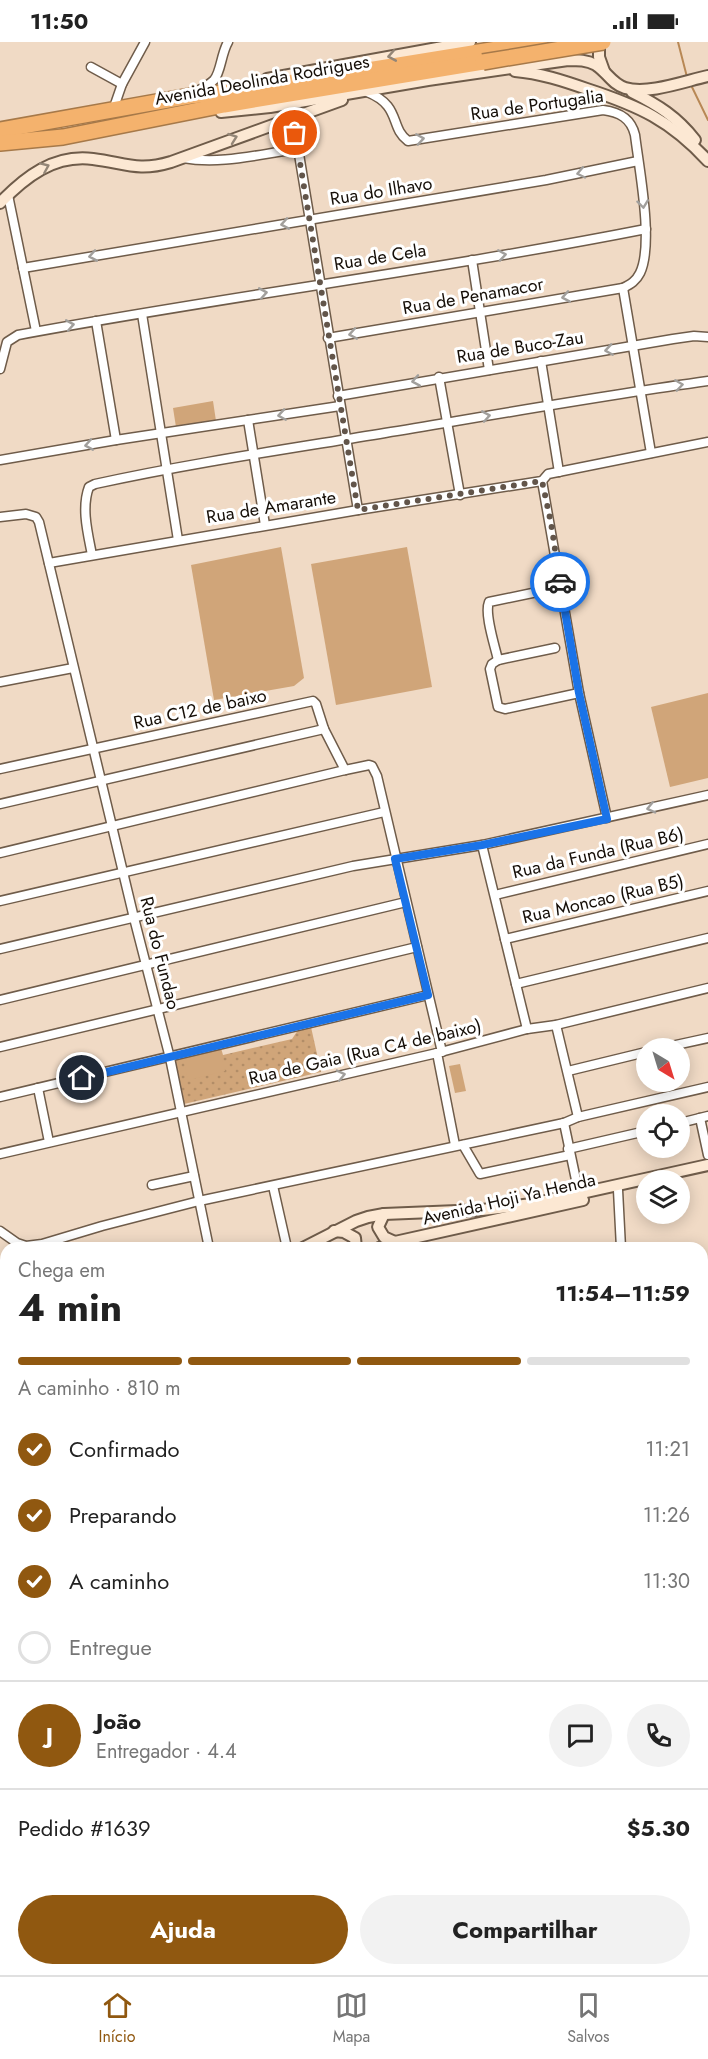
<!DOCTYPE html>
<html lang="pt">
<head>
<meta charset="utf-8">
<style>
	:root { --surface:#fff; --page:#f2f2f2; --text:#222; --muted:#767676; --line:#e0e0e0; --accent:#905810 }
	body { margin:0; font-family:Jost,sans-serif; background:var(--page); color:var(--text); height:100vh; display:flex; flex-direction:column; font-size:22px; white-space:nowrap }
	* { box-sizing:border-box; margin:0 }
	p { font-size:20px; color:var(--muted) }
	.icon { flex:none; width:33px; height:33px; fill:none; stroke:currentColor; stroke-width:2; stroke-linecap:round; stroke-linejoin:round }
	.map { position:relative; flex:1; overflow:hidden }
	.panel { position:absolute; left:0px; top:1200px; width:708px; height:734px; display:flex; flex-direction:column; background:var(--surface); border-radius:18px 18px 0 0; box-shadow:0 3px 15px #0003 }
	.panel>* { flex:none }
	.needle { width:39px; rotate:142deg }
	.buttons { position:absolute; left:636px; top:996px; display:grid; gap:12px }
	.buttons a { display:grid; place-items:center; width:54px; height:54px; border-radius:50%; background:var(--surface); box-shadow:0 3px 15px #0003; font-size:30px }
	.pin { position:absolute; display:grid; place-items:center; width:51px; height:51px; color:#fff; margin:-26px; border:3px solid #fff; border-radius:50%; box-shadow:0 2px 6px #0007 }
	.courier { position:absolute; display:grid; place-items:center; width:60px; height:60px; margin:-30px; border:4px solid #1a73e8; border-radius:50%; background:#fff; color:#222; box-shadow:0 2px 8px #0007 }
	.headline em { font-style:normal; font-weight:700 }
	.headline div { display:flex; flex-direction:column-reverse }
	.headline { display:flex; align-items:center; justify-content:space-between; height:102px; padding:0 18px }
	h1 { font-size:39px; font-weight:700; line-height:45px }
	.bar { display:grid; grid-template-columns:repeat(4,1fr); gap:9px 6px; align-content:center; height:72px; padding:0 18px }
	.bar i { height:8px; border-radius:4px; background:var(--line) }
	.bar .selected { background:var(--accent) }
	.bar p { grid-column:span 4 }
	.line { display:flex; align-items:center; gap:15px; padding:0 18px; border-top:2px solid var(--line) }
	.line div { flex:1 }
	.round { display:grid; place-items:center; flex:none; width:63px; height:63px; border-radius:32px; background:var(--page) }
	ol { padding:0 18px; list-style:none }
	li { display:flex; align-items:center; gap:18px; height:66px }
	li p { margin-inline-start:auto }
	li .icon { padding:6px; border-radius:50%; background:var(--accent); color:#fff; stroke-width:4 }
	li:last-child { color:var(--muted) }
	li i { width:33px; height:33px; border:3px solid var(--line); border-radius:50% }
	.cta { display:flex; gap:12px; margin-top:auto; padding:12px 18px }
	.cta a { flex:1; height:69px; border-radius:36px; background:var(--accent); color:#fff; font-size:24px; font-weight:700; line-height:69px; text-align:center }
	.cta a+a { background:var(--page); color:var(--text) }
	.status { display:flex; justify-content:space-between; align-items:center; height:42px; padding:0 30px; background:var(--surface); direction:ltr }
	.status svg { height:16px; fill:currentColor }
	.tabs { display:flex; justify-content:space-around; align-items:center; height:84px; border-top:2px solid var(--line); background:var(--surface); font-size:16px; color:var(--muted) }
	.tabs a { display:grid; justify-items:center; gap:3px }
	.tabs .selected { color:var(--accent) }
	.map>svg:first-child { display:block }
	.park { fill:url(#park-dots) }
	.pitch { fill:#d0a579 }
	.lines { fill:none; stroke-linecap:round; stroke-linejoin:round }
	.stream { stroke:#b88855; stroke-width:2 }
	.street-casing { stroke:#6f5c4a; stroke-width:11 }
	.secondary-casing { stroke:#6f5c4a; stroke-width:14 }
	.highway-casing { stroke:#a67949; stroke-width:18 }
	.street { stroke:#fff; stroke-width:8 }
	.secondary { stroke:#fce8d3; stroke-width:10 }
	.highway { stroke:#f4b26d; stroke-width:15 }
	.highway-bridge-casing { stroke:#a67949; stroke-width:18; stroke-linecap:butt }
	.highway-bridge { stroke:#f4b26d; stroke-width:15 }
	.oneway { stroke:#948677 }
	.oneway2 { stroke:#a19f9c }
	.done { stroke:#62554a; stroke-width:6; stroke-dasharray:0 10.8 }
	.route { stroke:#1a73e8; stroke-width:8 }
	.labels { text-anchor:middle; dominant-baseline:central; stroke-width:6; stroke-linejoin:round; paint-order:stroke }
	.street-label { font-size:18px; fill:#150e07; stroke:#fff }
</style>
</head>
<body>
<div class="status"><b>11:50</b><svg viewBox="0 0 49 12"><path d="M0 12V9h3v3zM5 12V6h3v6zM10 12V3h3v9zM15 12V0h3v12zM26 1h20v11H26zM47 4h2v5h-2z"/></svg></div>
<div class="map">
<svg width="708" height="1933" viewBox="0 0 708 1933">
	<defs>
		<pattern id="park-dots" width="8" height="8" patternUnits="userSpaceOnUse" patternTransform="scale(1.5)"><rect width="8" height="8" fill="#d0a579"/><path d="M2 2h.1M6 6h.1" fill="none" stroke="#b28d67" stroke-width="1.8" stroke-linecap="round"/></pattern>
	</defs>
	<rect width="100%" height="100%" fill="#f0dac5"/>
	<!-- park -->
	<polygon class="park" points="311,985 321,1030 184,1062 174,1017 221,1006 223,1013 292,997 298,988"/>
	<!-- pitch -->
	<g class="pitch">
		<polygon points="213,359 216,379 176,385 173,366"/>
		<polygon points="281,505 304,636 294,644 214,658 191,523"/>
		<polygon points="407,505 432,645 336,663 311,522"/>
		<polygon points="708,651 708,736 670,745 651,665"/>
		<polygon points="220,1007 225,1029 188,1038 183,1016"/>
		<polygon points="460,1022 466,1049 455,1051 449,1024"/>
	</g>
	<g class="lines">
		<!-- stream -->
		<g class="stream">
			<polyline points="678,0 687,35"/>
			<polyline points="691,43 708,78"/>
		</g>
		<defs>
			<g id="street">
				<polyline points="91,25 122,42"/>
				<path d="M196,50C202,46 209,43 214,38C221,30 221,12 228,0"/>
				<polyline points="113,68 122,42 145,0"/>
				<polyline points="293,76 358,468"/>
				<path d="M183,116C221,123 259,112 298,107"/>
				<polyline points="8,153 36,289"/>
				<polyline points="472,218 489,328"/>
				<polyline points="23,226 546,138 638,119"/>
				<polyline points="623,246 651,411"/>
				<polyline points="142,272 178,498"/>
				<polyline points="96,279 116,398"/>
				<path d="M328,296L623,246C631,242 636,239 640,231C654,202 639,126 635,93C631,76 619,70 603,68L408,99C389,85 402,64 367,50"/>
				<polyline points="541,319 559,430"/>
				<path d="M0,327L7,300L18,293C227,254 438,228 646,187"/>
				<polyline points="439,335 460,453"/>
				<polyline points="338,354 673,297 694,294 708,295"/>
				<polyline points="248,378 265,483"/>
				<polyline points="0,418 116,398 340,364"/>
				<polyline points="542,439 579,651 607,776"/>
				<polyline points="0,475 26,472 36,475 39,480 134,876 170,1016 209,1206"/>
				<path d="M92,513C88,492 81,466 89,445L95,442C191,421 288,407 385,391C493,373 600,354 708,339"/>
				<polyline points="49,521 358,468 542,439 548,432 708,400"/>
				<polyline points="555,606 498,618 492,622 490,627 498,665 505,667 579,651"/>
				<path d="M498,618C495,604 484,572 489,560L542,549"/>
				<polyline points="0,640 73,626"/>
				<polyline points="0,727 313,659 316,662 324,687 345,728"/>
				<polyline points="0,762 324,687"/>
				<polyline points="482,803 527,987"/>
				<polyline points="0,811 345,728 369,723 372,724 377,734 442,1010"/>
				<polyline points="495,853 708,802"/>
				<polyline points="0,859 384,770"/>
				<polyline points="505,897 708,849"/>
				<polyline points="0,907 353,824 482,803 708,753"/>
				<polyline points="516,942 708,896"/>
				<polyline points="0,958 406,860"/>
				<polyline points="556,983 578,1075"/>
				<polyline points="0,1005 417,905"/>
				<polyline points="662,1006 708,996"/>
				<polyline points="437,1011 455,1103"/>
				<polyline points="568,1029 646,1010"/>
				<polyline points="38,1046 49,1100"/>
				<polyline points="0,1055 428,953"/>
				<polyline points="700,1076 708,1113"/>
				<polyline points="564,1081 579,1152"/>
				<polyline points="680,1081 708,1074"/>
				<polyline points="463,1103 480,1132 570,1113"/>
				<polyline points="568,1107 646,1089"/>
				<polyline points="0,1112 437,1011 527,987 556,983 708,946"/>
				<polyline points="152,1143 194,1134"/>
				<polyline points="273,1144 287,1206"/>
				<polyline points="618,1148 621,1206"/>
				<polyline points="0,1189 17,1201 26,1204 42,1202 102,1184 199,1159 564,1081 578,1075 708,1045"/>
				<polyline points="702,1226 708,1224"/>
				<polyline points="702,1303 708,1300"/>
				<polyline points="0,1386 6,1375"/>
				<polyline points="702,1391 708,1400"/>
				<polyline points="0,1447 6,1445"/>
				<polyline points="702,1464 708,1461"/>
				<polyline points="0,1617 6,1619"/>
				<polyline points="702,1657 708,1654"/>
				<polyline points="0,1694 6,1693"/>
				<polyline points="702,1730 708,1727"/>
				<polyline points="0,1739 6,1737"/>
				<polyline points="0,1787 6,1785"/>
				<polyline points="702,1833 708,1836"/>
				<polyline points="0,1858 6,1857"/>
				<polyline points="702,1871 708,1866"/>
				<polyline points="226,1928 227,1933"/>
				<polyline points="589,1928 593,1933"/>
				<polyline points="26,1933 34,1928"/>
				<polyline points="145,1933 168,1928"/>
				<polyline points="655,1933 657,1928"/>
			</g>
			<g id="secondary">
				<polyline points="599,0 599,15 604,29"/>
				<path d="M515,29C540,31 564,39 587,47C639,64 670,78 708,119"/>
				<polyline points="267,37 470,0"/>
				<path d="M632,50C658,63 677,75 695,98"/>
				<path d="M221,70L270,65L428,38L568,18C578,18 587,18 596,23C607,30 612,42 625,46C648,53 685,39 708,34"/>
				<path d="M0,161C25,135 54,112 93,117C125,121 138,130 171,120L342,58"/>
				<polyline points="384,1172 378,1185 384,1195 395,1200"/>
				<polyline points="334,1189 344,1190 355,1196 356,1206"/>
				<polyline points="303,1206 356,1179 368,1175 384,1172 482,1168 532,1162 708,1123"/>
				<polyline points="379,1206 395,1200 583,1158"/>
				<polyline points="0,1285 6,1283"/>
				<polyline points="0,1298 6,1297"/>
			</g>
			<g id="highway">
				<polyline points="0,88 190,54 231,50 540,0"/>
				<polyline points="0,101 63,95 224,63 483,20"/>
			</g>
		</defs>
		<!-- street casing -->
		<use href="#street" class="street-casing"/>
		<!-- secondary casing -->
		<use href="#secondary" class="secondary-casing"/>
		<!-- highway casing -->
		<use href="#highway" class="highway-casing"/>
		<!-- street -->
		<use href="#street" class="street"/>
		<!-- secondary -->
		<use href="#secondary" class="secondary"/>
		<!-- highway -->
		<use href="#highway" class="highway"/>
		<defs>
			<polyline id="highway-bridge" points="483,20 603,0"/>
		</defs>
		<!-- highway-bridge casing -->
		<use href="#highway-bridge" class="highway-bridge-casing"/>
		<!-- highway-bridge -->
		<use href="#highway-bridge" class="highway-bridge"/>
	</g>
	<!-- one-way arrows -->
	<defs><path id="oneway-chevron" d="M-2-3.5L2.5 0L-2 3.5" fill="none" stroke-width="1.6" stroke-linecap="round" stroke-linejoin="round" transform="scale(1.5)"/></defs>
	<g class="oneway">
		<use href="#oneway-chevron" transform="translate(392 14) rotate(170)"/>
		<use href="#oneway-chevron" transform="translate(233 96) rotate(-20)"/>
		<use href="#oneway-chevron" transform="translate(45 125) rotate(-23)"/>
	</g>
	<g class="oneway2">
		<use href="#oneway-chevron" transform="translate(420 97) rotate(-9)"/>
		<use href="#oneway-chevron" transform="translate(581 131) rotate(168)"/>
		<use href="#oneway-chevron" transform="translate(643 162) rotate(83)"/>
		<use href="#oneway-chevron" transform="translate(285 182) rotate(170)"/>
		<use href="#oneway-chevron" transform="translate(502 213) rotate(-9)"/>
		<use href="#oneway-chevron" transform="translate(93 214) rotate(170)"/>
		<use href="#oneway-chevron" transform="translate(263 251) rotate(-10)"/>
		<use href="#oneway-chevron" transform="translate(566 255) rotate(170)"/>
		<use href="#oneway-chevron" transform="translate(70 283) rotate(-10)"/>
		<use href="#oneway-chevron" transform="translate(353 292) rotate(170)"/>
		<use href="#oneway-chevron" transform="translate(609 308) rotate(171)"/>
		<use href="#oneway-chevron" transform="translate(416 339) rotate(170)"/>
		<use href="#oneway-chevron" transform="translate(679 343) rotate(-8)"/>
		<use href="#oneway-chevron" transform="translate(282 373) rotate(171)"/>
		<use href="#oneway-chevron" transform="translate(486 374) rotate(-10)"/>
		<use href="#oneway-chevron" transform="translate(89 403) rotate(170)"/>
		<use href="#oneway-chevron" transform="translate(651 766) rotate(167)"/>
		<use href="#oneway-chevron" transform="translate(341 1033) rotate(-13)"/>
	</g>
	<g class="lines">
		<!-- done -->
		<polyline class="done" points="295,91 358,468 542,439 551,481 560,540"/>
		<!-- route -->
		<polyline class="route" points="82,1036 428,953 395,817 482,803 607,777 579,651 560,540"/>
	</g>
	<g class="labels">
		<!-- street labels -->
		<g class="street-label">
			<text transform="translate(262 38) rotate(-10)">Avenida Deolinda Rodrigues</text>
			<text transform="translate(537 63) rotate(-8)">Rua de Portugalia</text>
			<text transform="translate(381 149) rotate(-9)">Rua do Ilhavo</text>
			<text transform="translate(380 215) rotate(-9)">Rua de Cela</text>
			<text transform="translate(473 254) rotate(-10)">Rua de Penamacor</text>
			<text transform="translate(520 305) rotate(-9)">Rua de Buco-Zau</text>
			<text transform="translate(271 465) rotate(-9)">Rua de Amarante</text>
			<text transform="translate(200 667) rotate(-12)">Rua C12 de baixo</text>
			<text transform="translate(598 811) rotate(-13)">Rua da Funda (Rua B6)</text>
			<text transform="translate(603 857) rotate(-13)">Rua Moncao (Rua B5)</text>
			<text transform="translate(160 911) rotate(76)">Rua do Fundao</text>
			<text transform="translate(365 1010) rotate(-13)">Rua de Gaia (Rua C4 de baixo)</text>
			<text transform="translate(509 1157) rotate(-13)">Avenida Hoji Ya Henda</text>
		</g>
	</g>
</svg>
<div class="buttons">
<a><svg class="needle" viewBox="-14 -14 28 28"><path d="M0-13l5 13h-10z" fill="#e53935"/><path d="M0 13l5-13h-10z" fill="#767676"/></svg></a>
<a><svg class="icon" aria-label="locate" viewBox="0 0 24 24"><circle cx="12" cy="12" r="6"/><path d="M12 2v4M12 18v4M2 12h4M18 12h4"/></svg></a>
<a><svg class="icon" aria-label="layers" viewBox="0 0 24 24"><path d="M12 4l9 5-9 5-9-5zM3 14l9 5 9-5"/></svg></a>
</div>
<div class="pin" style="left:295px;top:91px;background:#ea580c"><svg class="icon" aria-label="bag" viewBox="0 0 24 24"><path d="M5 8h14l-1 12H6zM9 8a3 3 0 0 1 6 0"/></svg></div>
<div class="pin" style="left:82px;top:1036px;background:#1f2937"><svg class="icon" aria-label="home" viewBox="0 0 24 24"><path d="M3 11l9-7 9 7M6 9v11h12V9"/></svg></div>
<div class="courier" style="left:560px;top:540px"><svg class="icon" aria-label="car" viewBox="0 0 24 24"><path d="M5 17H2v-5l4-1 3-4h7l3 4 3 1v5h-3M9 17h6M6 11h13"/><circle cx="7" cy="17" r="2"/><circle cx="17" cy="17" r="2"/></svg></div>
<section class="panel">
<div class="headline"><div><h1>4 min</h1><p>Chega em</p></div><em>11:54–11:59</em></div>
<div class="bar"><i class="selected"></i><i class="selected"></i><i class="selected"></i><i></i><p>A caminho · 810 m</p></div>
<ol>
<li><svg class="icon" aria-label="check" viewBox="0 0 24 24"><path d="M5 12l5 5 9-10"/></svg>Confirmado<p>11:21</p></li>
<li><svg class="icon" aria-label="check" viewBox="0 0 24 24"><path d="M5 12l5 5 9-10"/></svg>Preparando<p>11:26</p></li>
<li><svg class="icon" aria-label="check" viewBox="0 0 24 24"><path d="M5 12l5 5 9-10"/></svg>A caminho<p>11:30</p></li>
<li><i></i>Entregue</li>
</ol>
<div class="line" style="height:108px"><b class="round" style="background:var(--accent);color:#fff">J</b><div><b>João</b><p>Entregador · 4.4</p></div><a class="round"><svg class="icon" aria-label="chat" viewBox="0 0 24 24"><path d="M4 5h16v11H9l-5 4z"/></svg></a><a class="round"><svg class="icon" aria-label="phone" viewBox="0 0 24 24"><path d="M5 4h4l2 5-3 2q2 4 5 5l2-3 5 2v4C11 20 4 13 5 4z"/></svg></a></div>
<div class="line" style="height:78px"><div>Pedido #1639</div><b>$5.30</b></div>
<div class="cta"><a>Ajuda</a><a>Compartilhar</a></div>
</section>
</div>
<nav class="tabs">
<a class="selected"><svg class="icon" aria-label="home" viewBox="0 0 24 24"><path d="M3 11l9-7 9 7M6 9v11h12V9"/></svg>Início</a>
<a><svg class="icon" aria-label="map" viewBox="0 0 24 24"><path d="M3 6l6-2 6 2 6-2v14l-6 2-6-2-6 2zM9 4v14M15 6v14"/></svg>Mapa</a>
<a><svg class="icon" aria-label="saved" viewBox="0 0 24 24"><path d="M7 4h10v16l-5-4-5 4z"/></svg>Salvos</a>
</nav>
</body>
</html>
